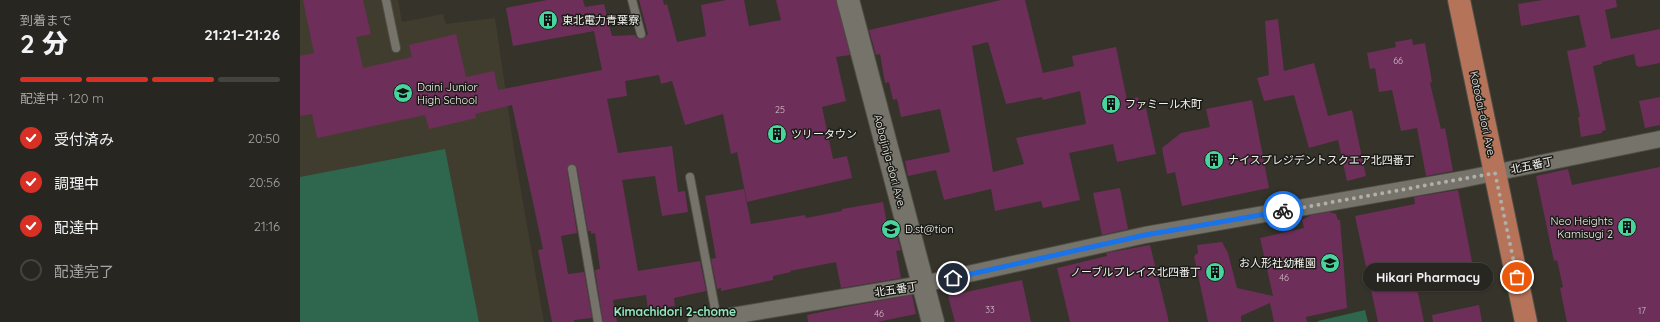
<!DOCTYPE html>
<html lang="ja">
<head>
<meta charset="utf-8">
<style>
	:root { --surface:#282620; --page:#34322d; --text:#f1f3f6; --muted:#a5a5a5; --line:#44433e; --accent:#d93025 }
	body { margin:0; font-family:Quicksand,"Noto Sans JP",sans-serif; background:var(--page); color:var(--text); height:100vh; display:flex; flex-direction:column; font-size:15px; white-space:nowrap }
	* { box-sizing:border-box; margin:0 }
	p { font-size:13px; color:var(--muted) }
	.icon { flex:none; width:22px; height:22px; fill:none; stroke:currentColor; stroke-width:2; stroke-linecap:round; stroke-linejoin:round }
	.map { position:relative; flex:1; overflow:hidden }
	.sheet { display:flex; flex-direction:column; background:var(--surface); width:300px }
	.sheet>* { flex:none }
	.pin { position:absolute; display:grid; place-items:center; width:34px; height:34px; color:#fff; margin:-17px; border:2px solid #fff; border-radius:50%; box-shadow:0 1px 4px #0007 }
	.courier { position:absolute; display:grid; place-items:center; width:40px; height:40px; margin:-20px; border:3px solid #1a73e8; border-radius:50%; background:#fff; color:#222; box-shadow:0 1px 5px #0007 }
	.bubble { position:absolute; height:28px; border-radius:14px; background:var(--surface); box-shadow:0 1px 3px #0004,0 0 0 1px var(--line); font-size:13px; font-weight:800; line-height:28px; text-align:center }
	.head em { font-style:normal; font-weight:800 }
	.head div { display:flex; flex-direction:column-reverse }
	.head { display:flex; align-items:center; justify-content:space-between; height:68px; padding:0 20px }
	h1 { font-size:26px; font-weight:800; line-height:30px }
	.bar { display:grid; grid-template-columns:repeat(4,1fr); gap:6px 4px; align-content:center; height:48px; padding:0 20px }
	.bar i { height:5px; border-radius:3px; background:var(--line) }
	.bar .on { background:var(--accent) }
	.bar p { grid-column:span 4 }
	ol { padding:0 20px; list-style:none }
	li { display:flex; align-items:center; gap:12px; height:44px }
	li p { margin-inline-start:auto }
	li .icon { padding:4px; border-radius:50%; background:var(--accent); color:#fff; stroke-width:4 }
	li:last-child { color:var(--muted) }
	li i { width:22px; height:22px; border:2px solid var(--line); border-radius:50% }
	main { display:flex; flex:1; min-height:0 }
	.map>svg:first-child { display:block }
	.built { fill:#403d2e }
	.green { fill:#2e674e }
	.building { fill:#6d2f59; fill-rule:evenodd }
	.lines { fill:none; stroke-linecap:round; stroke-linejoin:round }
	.lane-casing { stroke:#504f47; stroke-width:10 }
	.street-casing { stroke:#504f47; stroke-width:18 }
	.secondary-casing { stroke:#504f47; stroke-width:24 }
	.primary-casing { stroke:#504f47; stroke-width:24 }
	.lane { stroke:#76746a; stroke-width:8 }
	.street { stroke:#76746a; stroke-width:16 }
	.secondary { stroke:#76746a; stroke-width:22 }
	.primary { stroke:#b57359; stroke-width:22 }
	.done { stroke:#b0afa9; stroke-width:4; stroke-dasharray:0 7.2 }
	.route { stroke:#1a73e8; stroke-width:5 }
	.labels { text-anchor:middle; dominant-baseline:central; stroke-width:3; stroke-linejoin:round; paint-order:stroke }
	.number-label { font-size:9px; fill:#d2c1c8 }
	.poi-label { font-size:11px; fill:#f3f2ed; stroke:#1b1b17; text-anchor:start }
	.street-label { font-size:11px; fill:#f3f2ed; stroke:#1b1b17 }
	.neighbourhood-label { font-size:12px; font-weight:bold; fill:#92e7bf; stroke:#1b1b17 }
</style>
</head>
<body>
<main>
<section class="sheet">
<div class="head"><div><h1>2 分</h1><p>到着まで</p></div><em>21:21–21:26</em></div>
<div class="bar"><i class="on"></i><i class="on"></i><i class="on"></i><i></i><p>配達中 · 120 m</p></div>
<ol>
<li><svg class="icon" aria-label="check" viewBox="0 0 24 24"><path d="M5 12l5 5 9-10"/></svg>受付済み<p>20:50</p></li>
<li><svg class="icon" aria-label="check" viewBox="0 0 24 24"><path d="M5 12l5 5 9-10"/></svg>調理中<p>20:56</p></li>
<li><svg class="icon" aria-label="check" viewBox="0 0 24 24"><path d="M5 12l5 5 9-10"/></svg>配達中<p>21:16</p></li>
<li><i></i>配達完了</li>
</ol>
</section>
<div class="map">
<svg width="1360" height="322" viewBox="0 0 1360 322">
	<rect width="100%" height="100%" fill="#35332a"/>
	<!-- built -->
	<polygon class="built" points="0,0 98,0 102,22 143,14 146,24 195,18 216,162 244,322 0,322"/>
	<!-- green -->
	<g class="green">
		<polygon points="145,149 179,322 0,322 0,177"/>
		<polygon points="1065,310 1068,322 1018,322 1018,321"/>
	</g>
	<!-- building -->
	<g class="building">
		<polygon points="3,0 63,0 71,34 56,37 63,68 112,57 109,45 156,34 166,77 194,71 198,90 302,70 294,31 213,46 206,8 247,0 283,0 285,7 304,4 312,36 335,35 337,38 342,39 348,34 339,0 363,0 364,5 367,4 377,42 406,36 401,5 426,0 444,0 449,26 481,20 476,0 536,0 550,55 536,57 546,101 522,107 533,159 547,156 552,178 447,202 437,152 431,154 423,114 385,125 372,81 361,84 359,75 325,81 327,96 307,99 318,153 372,146 378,192 385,191 388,212 362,216 355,176 322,180 338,271 400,261 406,291 374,298 375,306 348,309 346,295 313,300 317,322 303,322 295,270 300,269 295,233 291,234 291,231 288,231 277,168 274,164 271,164 267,170 277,233 261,236 268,274 284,272 292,318 274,320 274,322 252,322 238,250 243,249 212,105 175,114 176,118 129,129 125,115 17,138 12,114 0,116 0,56 14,53"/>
		<path d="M701,0H725L743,73L774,66L772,56L816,47L827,100L838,97L841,110L846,108L856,154L817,162L813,144L769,153L780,200L743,208L741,201L695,211L691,189L644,200L636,170L608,176L605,161L650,152L640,109L601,117L597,99L593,100L589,82L585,83L580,54L576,55L569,30ZM688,42L706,104L742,97L743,100L780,91L786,124L716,138L724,164L693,172L672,46Z"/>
		<polygon points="1243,0 1316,0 1317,7 1305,10 1311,39 1360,29 1360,63 1339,67 1336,65 1334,54 1302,62 1302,64 1293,66 1306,130 1302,131 1302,133 1281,137 1278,117 1280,117 1267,51 1286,47 1279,15 1221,26 1218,4"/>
		<polygon points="978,19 984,71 1014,63 1028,116 1052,110 1066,176 1047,181 1038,140 1009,148 994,95 964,101 957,78 969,75 965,21"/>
		<polygon points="1112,39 1113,45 1125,43 1132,82 1130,83 1141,129 1145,128 1153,171 1126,176 1117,128 1101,131 1092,90 1079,92 1075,68 1070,69 1067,53 1096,47 1095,42"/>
		<polygon points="1360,97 1360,125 1345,128 1339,101"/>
		<polygon points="952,100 969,188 882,206 875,172 867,174 862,148 881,133 910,127 906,109"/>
		<polygon points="1360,167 1360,322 1267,322 1260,288 1263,287 1257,260 1254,261 1236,176 1268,169 1272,185"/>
		<polygon points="820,188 828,229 802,235 793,193"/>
		<polygon points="444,189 451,224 505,215 506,218 542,211 542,209 583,202 588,230 595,229 600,247 601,250 596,251 601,278 541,288 536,262 490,271 491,272 473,276 473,280 421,291 421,288 417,289 411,259 416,258 405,196"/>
		<polygon points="1158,190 1175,277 1117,288 1124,322 1078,322 1055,216 1115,204 1114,197"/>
		<polygon points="1029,212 1036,214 1038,220 1040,220 1047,308 1006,317 1007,322 974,322 970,303 941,316 941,322 908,322 894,256 898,253 897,245 922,242 928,253 937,288 973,296 960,238 1004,228 1002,220 1011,215"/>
		<polygon points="850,245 869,322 770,322 757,268 807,256 806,253"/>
		<polygon points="722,280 731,322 655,322 648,296"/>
		<polygon points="612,295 616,314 577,322 508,322 507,315 545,307"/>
		<polygon points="1179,305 1182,322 1133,322 1132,315"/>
	</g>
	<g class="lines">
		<defs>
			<g id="lane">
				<polyline points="86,0 96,48"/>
				<polyline points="332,0 341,34"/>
				<polyline points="272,169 298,322"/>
				<polyline points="390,177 417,319"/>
			</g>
			<polyline id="street" points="396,322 623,284 845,235 1164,179 1360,139"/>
			<polyline id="secondary" points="548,0 633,322"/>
			<polyline id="primary" points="1159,0 1226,322"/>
		</defs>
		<!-- lane casing -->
		<use href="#lane" class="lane-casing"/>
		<!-- street casing -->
		<use href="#street" class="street-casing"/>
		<!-- secondary casing -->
		<use href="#secondary" class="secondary-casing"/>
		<!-- primary casing -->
		<use href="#primary" class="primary-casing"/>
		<!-- lane -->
		<use href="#lane" class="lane"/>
		<!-- street -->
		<use href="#street" class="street"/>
		<!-- secondary -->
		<use href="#secondary" class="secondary"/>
		<!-- primary -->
		<use href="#primary" class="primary"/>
	</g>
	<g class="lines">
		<!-- done -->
		<polyline class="done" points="983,211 1195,173 1217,277"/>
		<!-- route -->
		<polyline class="route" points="653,278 845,235 983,211"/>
	</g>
	<!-- icons -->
	<defs>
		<symbol id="building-disc" viewBox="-11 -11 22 22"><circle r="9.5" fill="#49d49d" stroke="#1b1b17"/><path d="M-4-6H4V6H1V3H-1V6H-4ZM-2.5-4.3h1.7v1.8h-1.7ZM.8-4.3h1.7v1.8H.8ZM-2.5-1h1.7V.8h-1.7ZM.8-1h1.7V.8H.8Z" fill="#111"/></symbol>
		<symbol id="school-disc" viewBox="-11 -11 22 22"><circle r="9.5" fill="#49d49d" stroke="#1b1b17"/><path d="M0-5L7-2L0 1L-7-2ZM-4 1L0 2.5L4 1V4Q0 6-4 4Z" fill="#111"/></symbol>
	</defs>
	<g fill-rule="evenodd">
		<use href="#building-disc" x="237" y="9" width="22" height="22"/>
		<use href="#school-disc" x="92" y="82" width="22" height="22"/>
		<use href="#building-disc" x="800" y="93" width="22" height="22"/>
		<use href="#building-disc" x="466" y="123" width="22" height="22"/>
		<use href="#building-disc" x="903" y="149" width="22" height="22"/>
		<use href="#building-disc" x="1316" y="216" width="22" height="22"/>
		<use href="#school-disc" x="580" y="218" width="22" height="22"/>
		<use href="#school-disc" x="1019" y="252" width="22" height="22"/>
		<use href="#building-disc" x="904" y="261" width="22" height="22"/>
	</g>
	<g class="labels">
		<!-- number labels -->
		<g class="number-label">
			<text x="1098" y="60">66</text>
			<text x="480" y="109">25</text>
			<text x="984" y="277">46</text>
			<text x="690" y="309">33</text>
			<text x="1342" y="310">17</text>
			<text x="579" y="313">46</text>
		</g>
		<!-- poi labels -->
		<g class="poi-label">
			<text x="262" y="20">東北電力青葉寮</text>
			<text x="117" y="87">Daini Junior<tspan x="117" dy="13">High School</tspan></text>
			<text x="825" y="104">ファミール木町</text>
			<text x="491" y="134">ツリータウン</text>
			<text x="928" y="160">ナイスプレジデントスクエア北四番丁</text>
			<text x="1313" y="221" text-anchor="end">Neo Heights<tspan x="1313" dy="13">Kamisugi 2</tspan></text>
			<text x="605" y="229">D.st@tion</text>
			<text x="1016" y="263" text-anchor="end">お人形社幼稚園</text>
			<text x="901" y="272" text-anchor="end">ノーブルプレイス北四番丁</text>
		</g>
		<!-- street labels -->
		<g class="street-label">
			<text transform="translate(1183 114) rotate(78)">Kotodai-dori Ave.</text>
			<text transform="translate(590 161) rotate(75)">Aobajinja-dori Ave.</text>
			<text transform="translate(1232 165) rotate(-12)">北五番丁</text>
			<text transform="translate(596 289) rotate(-9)">北五番丁</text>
		</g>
		<!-- neighbourhood labels -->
		<g class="neighbourhood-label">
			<text x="375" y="311">Kimachidori 2-chome</text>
		</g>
	</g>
</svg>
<div class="pin" style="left:1217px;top:277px;background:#ea580c"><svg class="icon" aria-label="bag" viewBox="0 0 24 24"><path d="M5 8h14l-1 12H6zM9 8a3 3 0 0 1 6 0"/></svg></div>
<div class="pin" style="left:653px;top:278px;background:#1f2937"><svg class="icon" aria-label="home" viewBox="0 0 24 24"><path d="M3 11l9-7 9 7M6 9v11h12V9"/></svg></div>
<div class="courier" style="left:983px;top:211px"><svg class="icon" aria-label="bike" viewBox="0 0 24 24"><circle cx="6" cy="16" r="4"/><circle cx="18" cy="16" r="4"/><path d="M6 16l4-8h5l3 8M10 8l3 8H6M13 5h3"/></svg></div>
<div class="bubble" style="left:1063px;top:263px;width:130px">Hikari Pharmacy</div>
</div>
</main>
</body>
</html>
